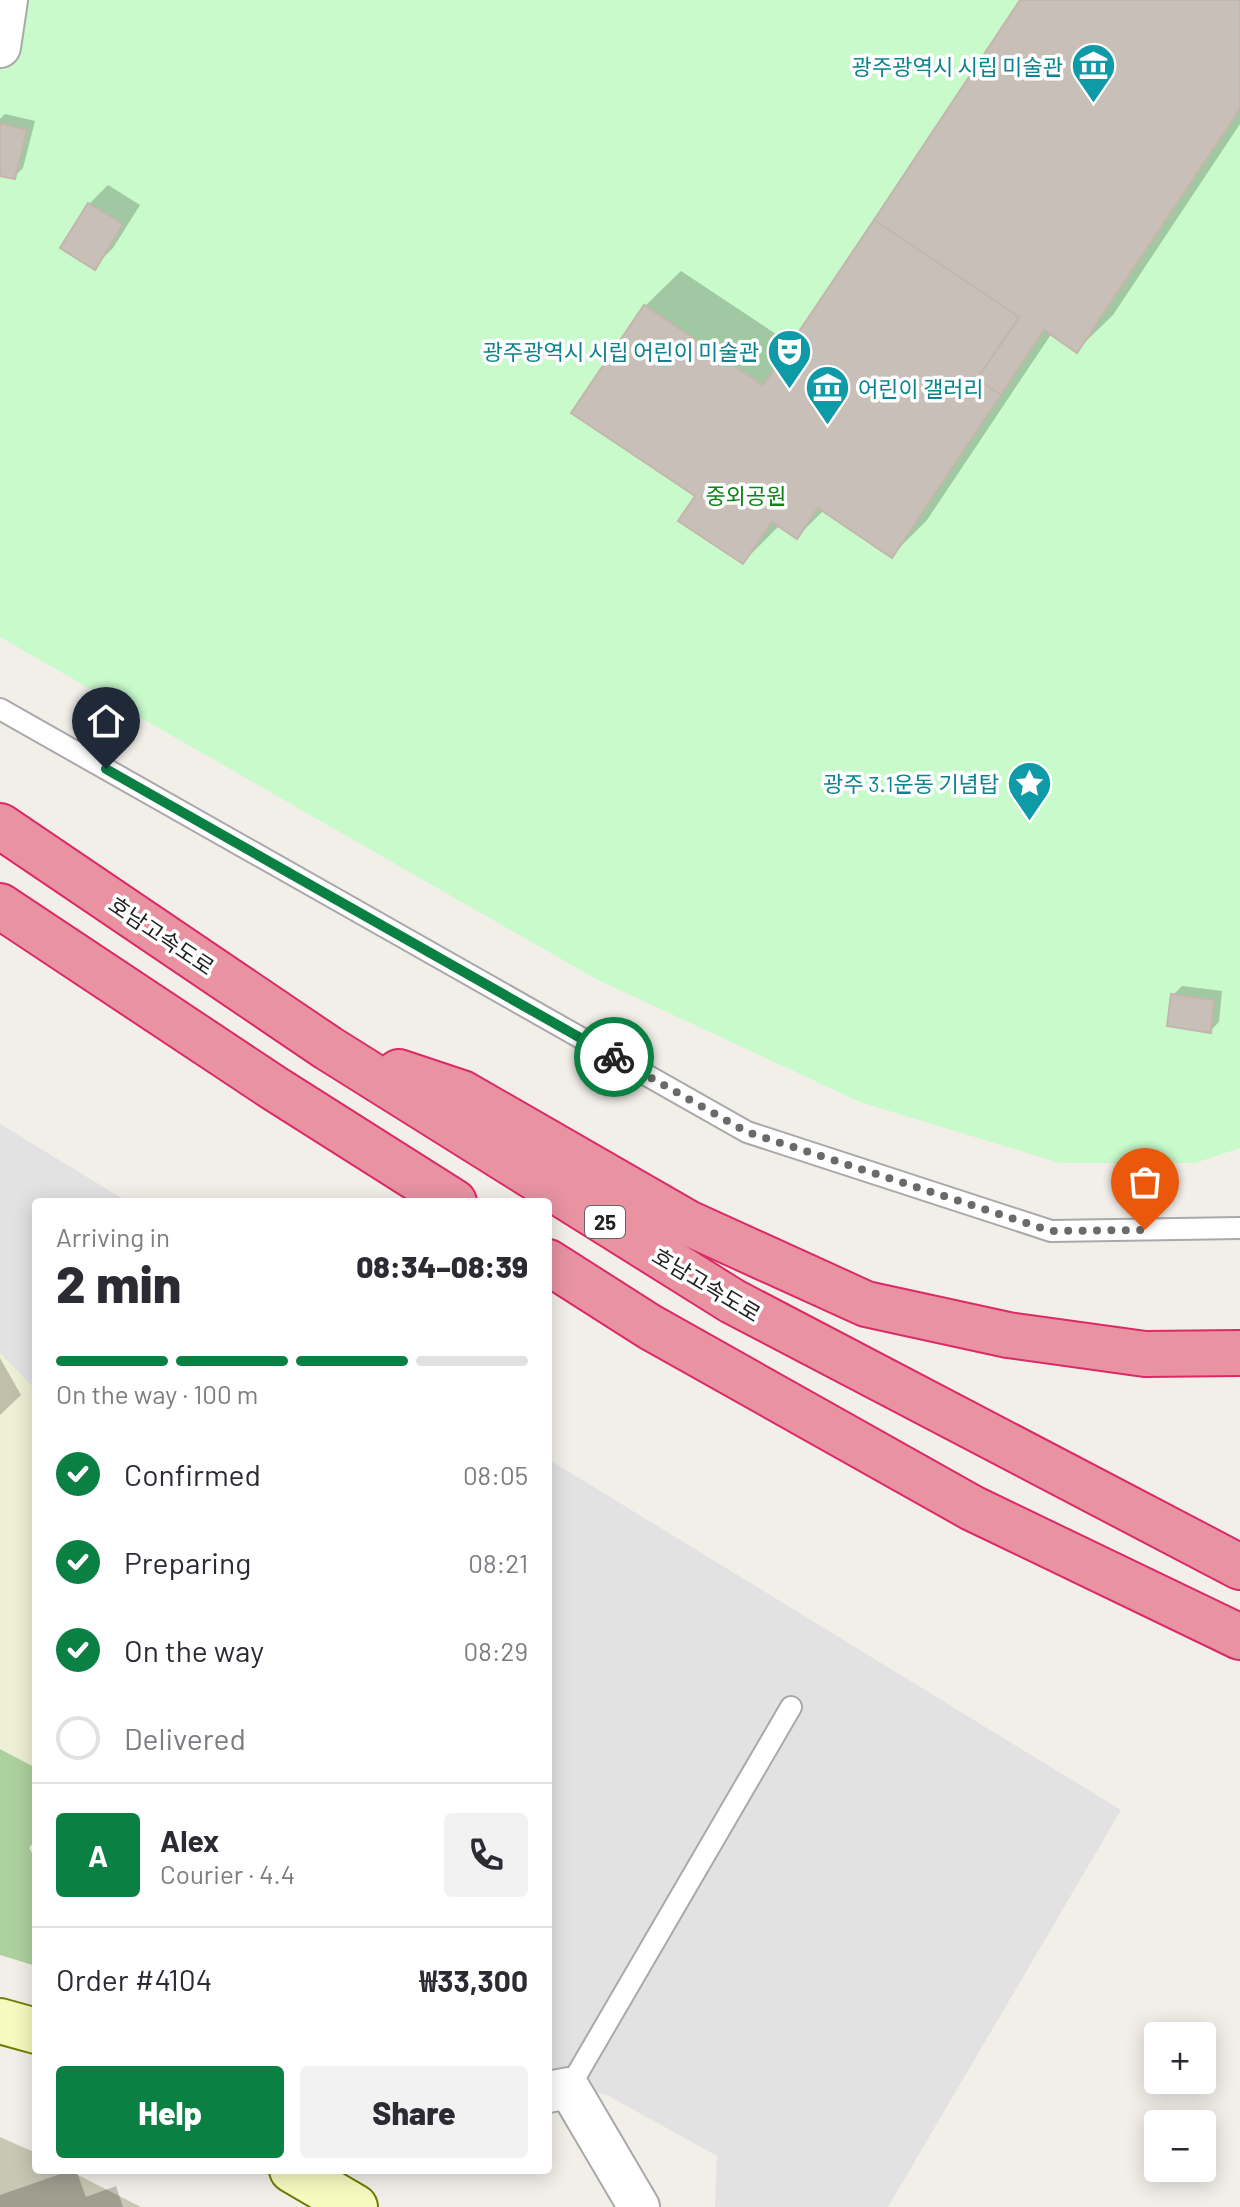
<!DOCTYPE html>
<html lang="en">
<head>
<meta charset="utf-8">
<style>
	:root { --surface:#fff; --page:#f2f2f3; --text:#2b2b33; --muted:#7c7c81; --line:#e1e1e2; --accent:#0b8043 }
	body { margin:0; font-family:Barlow,"Noto Sans KR",sans-serif; background:var(--page); color:var(--text); height:100vh; display:flex; flex-direction:column; font-size:30px; white-space:nowrap }
	* { box-sizing:border-box; margin:0 }
	p { font-size:26px; color:var(--muted) }
	.icon { flex:none; width:44px; height:44px; fill:none; stroke:currentColor; stroke-width:2; stroke-linecap:round; stroke-linejoin:round }
	.map { position:relative; flex:1; overflow:hidden }
	.side { position:absolute; left:32px; top:1198px; width:520px; height:976px; display:flex; flex-direction:column; background:var(--surface); border-radius:8px; box-shadow:0 4px 20px #0003 }
	.side>* { flex:none }
	.controls { position:absolute; left:1144px; top:2022px; display:grid; gap:16px }
	.controls a { display:grid; place-items:center; width:72px; height:72px; border-radius:8px; background:var(--surface); box-shadow:0 4px 20px #0003; font-size:40px }
	.pin { position:absolute; display:grid; place-items:center; width:68px; height:68px; color:#fff; margin:-82px -34px; border-radius:50% 50% 50% 0; rotate:-45deg; box-shadow:0 0 8px #0007 }
	.pin .icon { rotate:45deg }
	.courier { position:absolute; display:grid; place-items:center; width:80px; height:80px; margin:-40px; border:6px solid #0b8043; border-radius:50%; background:#fff; color:#222; box-shadow:0 2px 10px #0007 }
	.summary em { font-style:normal; font-weight:800 }
	.summary div { display:flex; flex-direction:column-reverse }
	.summary { display:flex; align-items:center; justify-content:space-between; height:136px; padding:0 24px }
	h1 { font-size:52px; font-weight:800; line-height:60px }
	.bar { display:grid; grid-template-columns:repeat(4,1fr); gap:12px 8px; align-content:center; height:96px; padding:0 24px }
	.bar i { height:10px; border-radius:6px; background:var(--line) }
	.bar .selected { background:var(--accent) }
	.bar p { grid-column:span 4 }
	.line { display:flex; align-items:center; gap:20px; padding:0 24px; border-top:2px solid var(--line) }
	.line div { flex:1 }
	.round { display:grid; place-items:center; flex:none; width:84px; height:84px; border-radius:8px; background:var(--page) }
	ol { padding:0 24px; list-style:none }
	li { display:flex; align-items:center; gap:24px; height:88px }
	li p { margin-inline-start:auto }
	li .icon { padding:8px; border-radius:50%; background:var(--accent); color:#fff; stroke-width:4 }
	li:last-child { color:var(--muted) }
	li i { width:44px; height:44px; border:4px solid var(--line); border-radius:50% }
	.button { display:flex; gap:16px; margin-top:auto; padding:16px 24px }
	.button a { flex:1; height:92px; border-radius:8px; background:var(--accent); color:#fff; font-size:32px; font-weight:800; line-height:92px; text-align:center }
	.button a+a { background:var(--page); color:var(--text) }
	.map>svg:first-child { display:block }
	.construction { fill:#c7c7b4 }
	.farmland { fill:#eef0d5 }
	.forest { fill:#add19e }
	.park { fill:#c8facc }
	.parking { fill:#e2e2e2 }
	.shadow { fill:#0003 }
	.building { fill:#c7bfb8; stroke:#c4b6ab; stroke-width:2 }
	.lines { fill:none; stroke-linecap:round; stroke-linejoin:round }
	.service-casing { stroke:#a9a9a9; stroke-width:24 }
	.minor-casing { stroke:#a9a9a9; stroke-width:44 }
	.secondary-casing { stroke:#707d05; stroke-width:48 }
	.motorway-casing { stroke:#dc2a67; stroke-width:48 }
	.service { stroke:#fff; stroke-width:20 }
	.minor { stroke:#fff; stroke-width:40 }
	.secondary { stroke:#f7fabf; stroke-width:44 }
	.motorway { stroke:#e892a2; stroke-width:44 }
	.done { stroke:#6b6a68; stroke-width:8; stroke-dasharray:0 14.4 }
	.route { stroke:#0b8043; stroke-width:10 }
	.labels { text-anchor:middle; dominant-baseline:central; stroke-width:7; stroke-linejoin:round; paint-order:stroke }
	.shield { fill:#fff; stroke:#646464; stroke-width:2 }
	.shield-label { font-size:20px; font-weight:bold; fill:#222 }
	.culture-label { font-size:22px; fill:#0d838f; stroke:#fff; text-anchor:end }
	.park-label { font-size:22px; fill:#0c8416; stroke:#fff }
	.street-label { font-size:22px; fill:#222; stroke:#fff }
</style>
</head>
<body>
<div class="map">
<svg width="1240" height="2207" viewBox="0 0 1240 2207">
	<rect width="100%" height="100%" fill="#f2efe9"/>
	<!-- construction -->
	<polygon class="construction" points="0,2137 36,2153 36,2170 68,2170 141,2207 0,2207"/>
	<!-- farmland -->
	<polygon class="farmland" points="0,1353 36,1390 36,1768 0,1749"/>
	<!-- forest -->
	<polygon class="forest" points="0,1749 36,1768 36,1839 29,1848 36,1860 36,1966 0,1955"/>
	<!-- park -->
	<polygon class="park" points="0,0 1240,0 1240,1148 1195,1163 1060,1163 860,1102 596,979 0,637"/>
	<!-- parking -->
	<g class="parking">
		<polygon points="0,1124 128,1202 36,1202 36,1390 0,1353"/>
		<polygon points="548,1459 1121,1810 888,2207 715,2207 717,2156 607,2095 548,2080"/>
	</g>
	<!-- shadow -->
	<g class="shadow">
		<polygon points="1023,0 1240,0 1240,124 1113,315 1077,350 1052,333 927,520 892,555 824,510 797,537 780,525 743,562 698,495 645,306 681,271 791,344"/>
		<polygon points="5,114 35,121 23,168 14,177 0,174 0,119"/>
		<polygon points="108,185 140,205 113,248 94,267 89,204"/>
		<polygon points="1182,986 1222,991 1219,1022 1210,1031 1173,995"/>
		<polygon points="0,1358 21,1395 0,1415"/>
		<polygon points="72,2170 76,2170 86,2197 116,2186 123,2207 0,2207 0,2195"/>
	</g>
	<!-- building -->
	<g class="building">
		<polygon points="1020,0 1240,0 1240,109 1077,353 1044,330 1001,395 977,379 1019,317 874,220"/>
		<polygon points="0,123 27,130 15,179 0,176"/>
		<polygon points="88,203 123,224 95,270 60,248"/>
		<polygon points="874,220 1019,317 977,379 1001,395 892,558 818,508 797,539 772,522 743,564 678,521 695,496 571,413 644,305 763,385"/>
		<polygon points="1171,994 1214,1000 1211,1033 1167,1026"/>
	</g>
	<g class="lines">
		<defs>
			<g id="service">
				<polyline points="0,709 747,1132 1051,1231 1240,1228"/>
				<polyline points="569,2088 791,1707"/>
			</g>
			<g id="minor">
				<polyline points="0,47 7,0"/>
				<polyline points="548,2092 569,2088 639,2207"/>
			</g>
			<g id="secondary">
				<polyline points="0,2021 36,2031"/>
				<polyline points="292,2170 355,2207"/>
			</g>
			<g id="motorway">
				<polyline points="0,826 328,1048 732,1301 1240,1567"/>
				<polyline points="0,906 274,1088 454,1202"/>
				<polyline points="399,1072 462,1093 688,1223 866,1304 1008,1335 1145,1354 1240,1353"/>
				<polyline points="548,1262 650,1327 972,1508 1240,1637"/>
			</g>
		</defs>
		<!-- service casing -->
		<use href="#service" class="service-casing"/>
		<!-- minor casing -->
		<use href="#minor" class="minor-casing"/>
		<!-- secondary casing -->
		<use href="#secondary" class="secondary-casing"/>
		<!-- motorway casing -->
		<use href="#motorway" class="motorway-casing"/>
		<!-- service -->
		<use href="#service" class="service"/>
		<!-- minor -->
		<use href="#minor" class="minor"/>
		<!-- secondary -->
		<use href="#secondary" class="secondary"/>
		<!-- motorway -->
		<use href="#motorway" class="motorway"/>
	</g>
	<g class="lines">
		<!-- done -->
		<polyline class="done" points="614,1057 747,1132 990,1211 1051,1231 1145,1230"/>
		<!-- route -->
		<polyline class="route" points="106,769 614,1057"/>
	</g>
	<!-- icons -->
	<defs>
		<symbol id="museum-pin" viewBox="-11 -11 22 30"><path d="M0 17L-7.5 6A9.5 9.5 0 1 1 7.5 6Z" fill="#0f9aa8" stroke="#fff"/><path d="M0-6L6-3V-2H-6V-3ZM-5-1h2V3h-2ZM-1-1h2V3h-2ZM3-1h2V3H3ZM-6 4H6V6H-6Z" fill="#fff"/></symbol>
		<symbol id="theatre-pin" viewBox="-11 -11 22 30"><path d="M0 17L-7.5 6A9.5 9.5 0 1 1 7.5 6Z" fill="#0f9aa8" stroke="#fff"/><path d="M-5-5.5Q0-4 5-5.5V0Q5 5 0 6Q-5 5-5 0ZM-3.3-2.5H-1v1.5H-3.3ZM1-2.5H3.3v1.5H1ZM-2.8 1Q0 5.5 2.8 1Z" fill="#fff"/></symbol>
		<symbol id="sight-pin" viewBox="-11 -11 22 30"><path d="M0 17L-7.5 6A9.5 9.5 0 1 1 7.5 6Z" fill="#0f9aa8" stroke="#fff"/><path d="M0-6L1.8-2.2L6-1.7L2.9 1.2L3.7 5.4L0 3.3L-3.7 5.4L-2.9 1.2L-6-1.7L-1.8-2.2Z" fill="#fff"/></symbol>
	</defs>
	<g fill-rule="evenodd">
		<use href="#museum-pin" x="1068" y="40" width="51" height="69"/>
		<use href="#theatre-pin" x="764" y="326" width="51" height="69"/>
		<use href="#museum-pin" x="802" y="362" width="51" height="69"/>
		<use href="#sight-pin" x="1004" y="758" width="51" height="69"/>
	</g>
	<g class="labels">
		<!-- shield labels -->
		<rect class="shield" x="585" y="1206" width="40" height="32" rx="6"/>
		<g class="shield-label">
			<text x="605" y="1222">25</text>
		</g>
		<!-- culture labels -->
		<g class="culture-label">
			<text x="1063" y="66">광주광역시 시립 미술관</text>
			<text x="759" y="351">광주광역시 시립 어린이 미술관</text>
			<text x="858" y="388" text-anchor="start">어린이 갤러리</text>
			<text x="999" y="783">광주 3.1운동 기념탑</text>
		</g>
		<!-- park labels -->
		<g class="park-label">
			<text x="746" y="495">중외공원</text>
		</g>
		<!-- street labels -->
		<g class="street-label">
			<text transform="translate(162 935) rotate(34)">호남고속도로</text>
			<text transform="translate(707 1284) rotate(31)">호남고속도로</text>
		</g>
	</g>
</svg>
<div class="controls">
<a>+</a>
<a>−</a>
</div>
<div class="pin" style="left:1145px;top:1230px;background:#ea580c"><svg class="icon" aria-label="bag" viewBox="0 0 24 24"><path d="M5 8h14l-1 12H6zM9 8a3 3 0 0 1 6 0"/></svg></div>
<div class="pin" style="left:106px;top:769px;background:#1f2937"><svg class="icon" aria-label="home" viewBox="0 0 24 24"><path d="M3 11l9-7 9 7M6 9v11h12V9"/></svg></div>
<div class="courier" style="left:614px;top:1057px"><svg class="icon" aria-label="bike" viewBox="0 0 24 24"><circle cx="6" cy="16" r="4"/><circle cx="18" cy="16" r="4"/><path d="M6 16l4-8h5l3 8M10 8l3 8H6M13 5h3"/></svg></div>
<section class="side">
<div class="summary"><div><h1>2 min</h1><p>Arriving in</p></div><em>08:34–08:39</em></div>
<div class="bar"><i class="selected"></i><i class="selected"></i><i class="selected"></i><i></i><p>On the way · 100 m</p></div>
<ol>
<li><svg class="icon" aria-label="check" viewBox="0 0 24 24"><path d="M5 12l5 5 9-10"/></svg>Confirmed<p>08:05</p></li>
<li><svg class="icon" aria-label="check" viewBox="0 0 24 24"><path d="M5 12l5 5 9-10"/></svg>Preparing<p>08:21</p></li>
<li><svg class="icon" aria-label="check" viewBox="0 0 24 24"><path d="M5 12l5 5 9-10"/></svg>On the way<p>08:29</p></li>
<li><i></i>Delivered</li>
</ol>
<div class="line" style="height:144px"><b class="round" style="background:var(--accent);color:#fff">A</b><div><b>Alex</b><p>Courier · 4.4</p></div><a class="round"><svg class="icon" aria-label="phone" viewBox="0 0 24 24"><path d="M5 4h4l2 5-3 2q2 4 5 5l2-3 5 2v4C11 20 4 13 5 4z"/></svg></a></div>
<div class="line" style="height:104px"><div>Order #4104</div><b>₩33,300</b></div>
<div class="button"><a>Help</a><a>Share</a></div>
</section>
</div>
</body>
</html>
